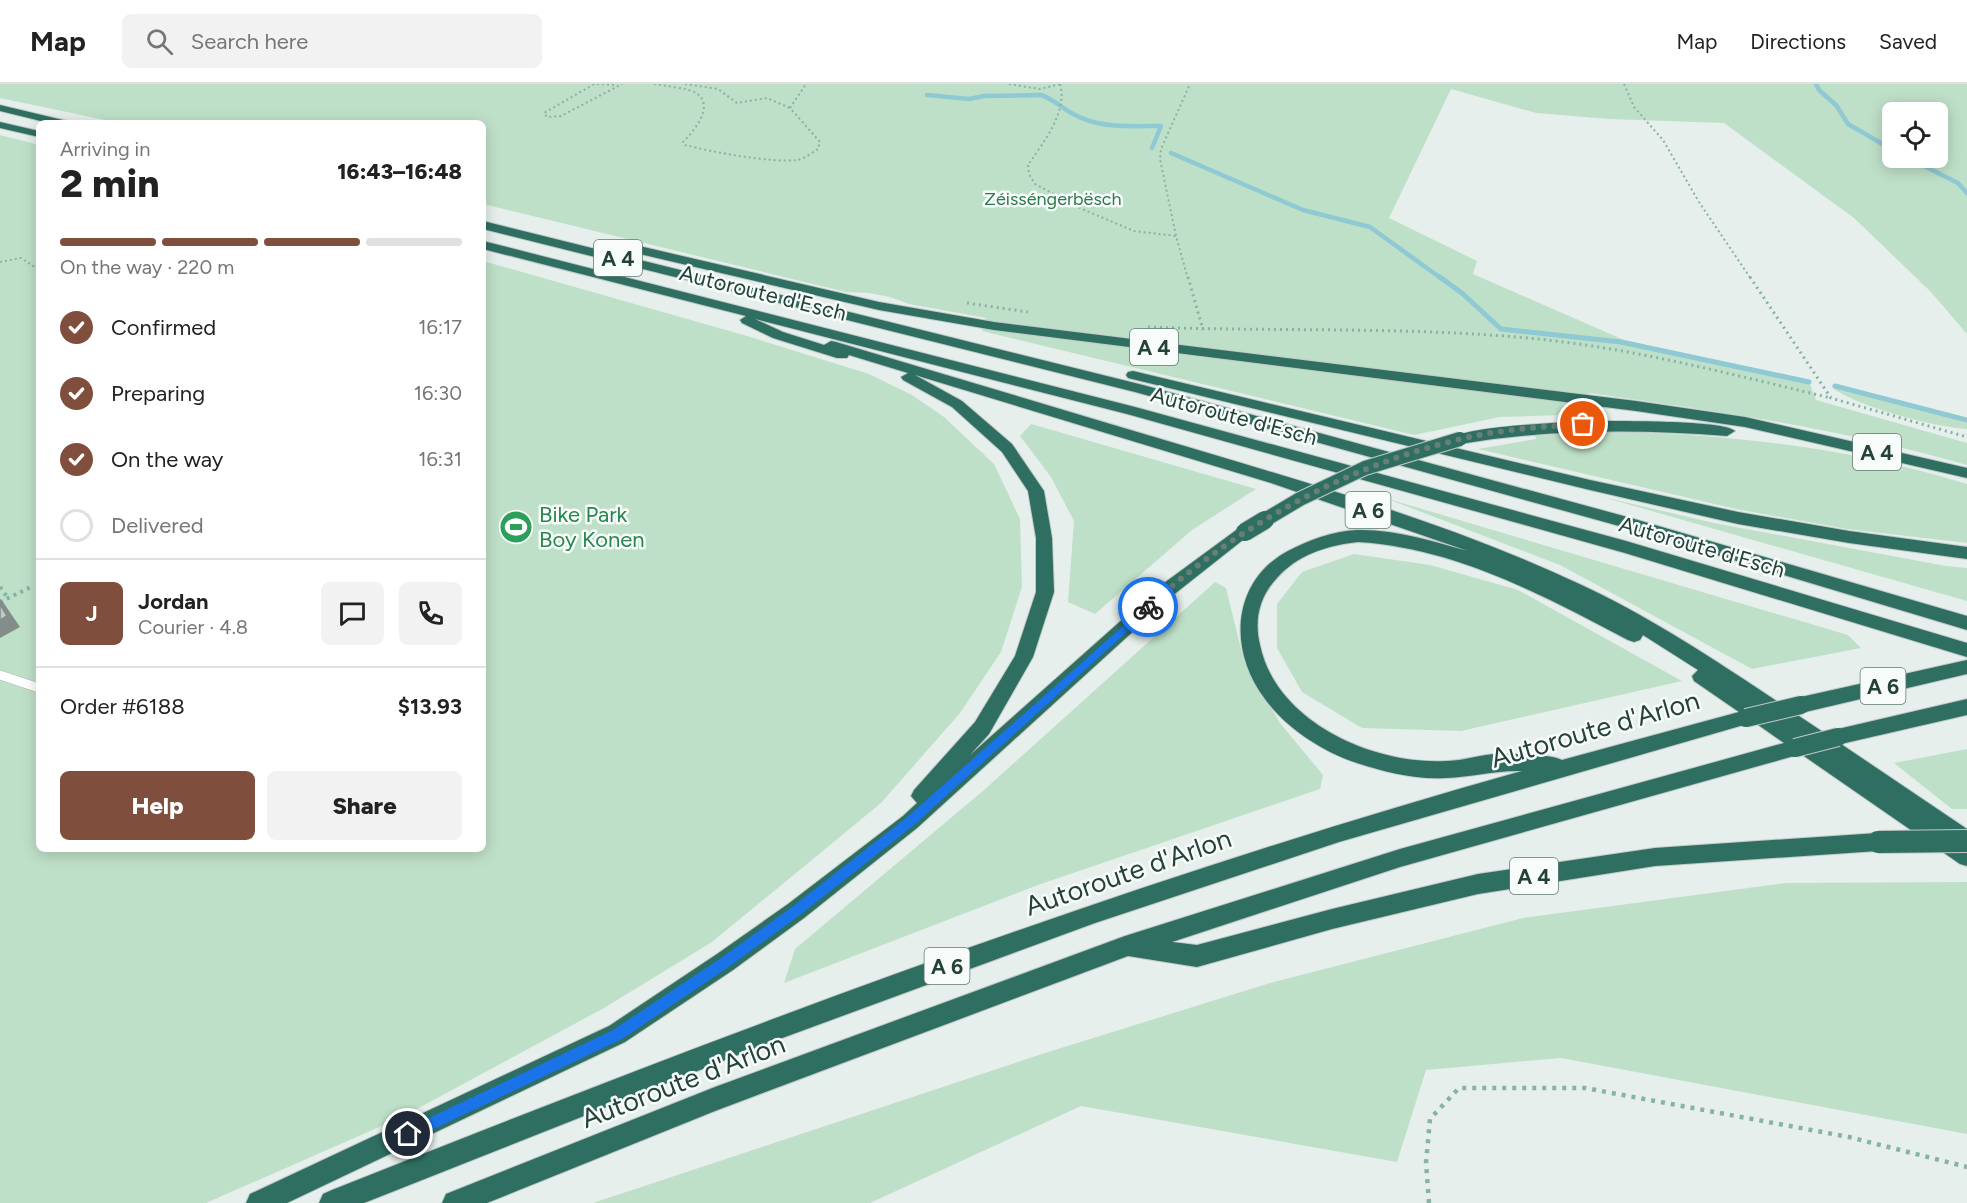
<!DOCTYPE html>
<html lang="en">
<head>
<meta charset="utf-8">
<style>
	:root { --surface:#fff; --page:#f2f2f2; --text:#222; --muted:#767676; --line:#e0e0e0; --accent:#804e3d }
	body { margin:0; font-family:Figtree,sans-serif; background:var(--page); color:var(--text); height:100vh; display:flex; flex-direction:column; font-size:22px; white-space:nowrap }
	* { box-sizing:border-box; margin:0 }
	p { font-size:20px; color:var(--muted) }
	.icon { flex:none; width:33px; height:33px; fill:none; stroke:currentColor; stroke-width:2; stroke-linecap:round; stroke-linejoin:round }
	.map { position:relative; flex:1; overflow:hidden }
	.panel { position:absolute; left:36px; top:36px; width:450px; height:732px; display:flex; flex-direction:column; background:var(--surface); border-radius:9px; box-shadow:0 3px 15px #0003 }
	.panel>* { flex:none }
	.tools { position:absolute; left:1882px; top:18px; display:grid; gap:12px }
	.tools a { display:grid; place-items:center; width:66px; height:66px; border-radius:9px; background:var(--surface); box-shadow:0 3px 15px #0003; font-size:30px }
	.pin { position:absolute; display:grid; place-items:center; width:51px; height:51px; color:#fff; margin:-26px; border:3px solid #fff; border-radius:50%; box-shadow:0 2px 6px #0007 }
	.courier { position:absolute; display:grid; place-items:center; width:60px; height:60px; margin:-30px; border:4px solid #1a73e8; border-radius:50%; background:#fff; color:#222; box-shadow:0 2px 8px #0007 }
	.head em { font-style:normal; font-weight:800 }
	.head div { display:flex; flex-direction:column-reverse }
	.head { display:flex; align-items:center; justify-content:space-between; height:102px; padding:0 24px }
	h1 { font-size:39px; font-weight:800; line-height:45px }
	.bar { display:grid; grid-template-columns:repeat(4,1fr); gap:9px 6px; align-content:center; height:72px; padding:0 24px }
	.bar i { height:8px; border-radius:4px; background:var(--line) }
	.bar .on { background:var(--accent) }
	.bar p { grid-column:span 4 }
	.line { display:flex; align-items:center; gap:15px; padding:0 24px; border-top:2px solid var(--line) }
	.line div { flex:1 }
	.round { display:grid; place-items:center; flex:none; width:63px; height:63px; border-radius:9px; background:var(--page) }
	ol { padding:0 24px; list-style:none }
	li { display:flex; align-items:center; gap:18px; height:66px }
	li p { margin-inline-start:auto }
	li .icon { padding:6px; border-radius:50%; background:var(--accent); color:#fff; stroke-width:4 }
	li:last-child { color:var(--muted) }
	li i { width:33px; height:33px; border:3px solid var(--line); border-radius:50% }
	.cta { display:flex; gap:12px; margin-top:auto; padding:12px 24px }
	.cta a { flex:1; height:69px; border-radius:9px; background:var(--accent); color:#fff; font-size:24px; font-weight:800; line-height:69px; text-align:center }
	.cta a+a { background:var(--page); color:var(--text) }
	header { display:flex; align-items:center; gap:36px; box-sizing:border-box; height:84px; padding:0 30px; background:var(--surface); border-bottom:2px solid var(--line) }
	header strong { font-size:28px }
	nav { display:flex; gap:33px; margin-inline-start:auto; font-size:21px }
	.search { width:420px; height:54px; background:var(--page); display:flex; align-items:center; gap:15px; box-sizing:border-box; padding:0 21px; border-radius:9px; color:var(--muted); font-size:22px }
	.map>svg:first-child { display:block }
	.green { fill:#bfe0c8; fill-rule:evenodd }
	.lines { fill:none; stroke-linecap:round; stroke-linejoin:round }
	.stream-far1 { stroke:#8ec9d4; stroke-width:4.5 }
	.stream { stroke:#8ec9d4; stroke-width:5 }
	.service-casing { stroke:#a8b8b2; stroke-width:10 }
	.motorway-casing { stroke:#c2cac8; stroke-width:2 }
	.path-far3 { stroke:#86b3a5; stroke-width:2; stroke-dasharray:2 3; stroke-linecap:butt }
	.path-far2 { stroke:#86b3a5; stroke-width:3; stroke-dasharray:2 4; stroke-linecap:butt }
	.path-far1 { stroke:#86b3a5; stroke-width:4; stroke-dasharray:3 4.5; stroke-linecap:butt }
	.path { stroke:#86b3a5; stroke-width:4.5; stroke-dasharray:4 6; stroke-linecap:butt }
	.service { stroke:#fff; stroke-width:9 }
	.motorway { fill:#2f6f62; fill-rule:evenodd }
	.motorway-bridge-far2-casing { stroke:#c2cac8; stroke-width:16; stroke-linecap:butt }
	.motorway-bridge-far1-casing { stroke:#c2cac8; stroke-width:20; stroke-linecap:butt }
	.motorway-bridge-casing { stroke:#c2cac8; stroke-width:24; stroke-linecap:butt }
	.motorway-bridge-far2 { stroke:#2f6f62; stroke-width:14 }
	.motorway-bridge-far1 { stroke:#2f6f62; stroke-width:18 }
	.motorway-bridge { stroke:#2f6f62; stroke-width:22 }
	.shaded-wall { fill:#838d89 }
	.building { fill:#bbcac4; stroke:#838d89; stroke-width:1.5 }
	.route { fill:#1a73e8 }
	.done { stroke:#687f78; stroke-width:6; stroke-dasharray:0 10.8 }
	.labels { text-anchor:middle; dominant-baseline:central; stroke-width:5; stroke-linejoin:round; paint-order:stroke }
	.far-park-label { font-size:18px; fill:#2d7a4b; stroke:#f7fbf9 }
	.shield { fill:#f7fbf9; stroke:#637a73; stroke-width:1.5 }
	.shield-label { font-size:21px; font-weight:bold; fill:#24423a }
	.street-label { font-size:22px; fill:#24423a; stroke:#f7fbf9 }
	.leisure-label { font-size:22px; fill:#27864d; stroke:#f7fbf9; text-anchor:start }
	.near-street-label { font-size:27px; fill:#24423a; stroke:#f7fbf9 }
</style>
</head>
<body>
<header>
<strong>Map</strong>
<div class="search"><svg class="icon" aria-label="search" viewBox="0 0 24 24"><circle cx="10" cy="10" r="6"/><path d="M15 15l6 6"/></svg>Search here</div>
<nav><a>Map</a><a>Directions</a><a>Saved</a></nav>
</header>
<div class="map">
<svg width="1967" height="1119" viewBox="0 0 1967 1119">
	<rect width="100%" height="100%" fill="#e6efeb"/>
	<!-- green -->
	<g class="green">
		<path d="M0,0H1967V250L1931,208L1854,134L1724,39L1609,35L1536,29L1451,5L1389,134L1477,177L1473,190L1624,256L1809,298L1816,316L1967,359V381C1843,345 1717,327 1589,309L1594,330L1500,333L1414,351L982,247L986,234L909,220L890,213L869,209L846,208L483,120V39H119L0,14ZM1893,28H1938V74H1893Z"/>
		<polygon points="0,51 39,61 39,765 483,765 483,177 747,252 869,290 912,311 944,333 994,380 1020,435 1022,503 1001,568 960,629 881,719 712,858 604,924 402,1033 206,1119 0,1119"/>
		<path d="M1831,303L1967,337V345C1933,343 1858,323 1831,303Z"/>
		<polygon points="1031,340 1256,405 1192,446 1095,530 1068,518 1074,437 1051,393 1020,352"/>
		<path d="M1588,348C1716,348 1844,362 1967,400V459L1847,445L1736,425L1478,365L1536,355L1535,352Z"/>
		<polygon points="1599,412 1714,439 1946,482 1967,484 1967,517"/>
		<polygon points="1385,414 1848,551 1861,564 1752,585 1560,481"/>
		<polygon points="1354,470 1430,481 1518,506 1682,597 1461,647 1362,644 1302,608 1277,564 1277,520 1302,488"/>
		<polygon points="1215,498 1226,504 1244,577 1280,639 1323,691 1320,705 1038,801 784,899 795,865 984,706"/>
		<polygon points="1967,665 1967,725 1952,725 1894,679"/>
		<polygon points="1967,798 1967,1050 1561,974 1426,986 1397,1078 1081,1022 870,1119 593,1119 1045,969 1270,899 1523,834 1785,799"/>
	</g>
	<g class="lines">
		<!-- stream-far1 -->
		<g class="stream-far1">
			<polyline points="1816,0 1819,6 1836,21 1848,40 1893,66"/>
			<path d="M927,11L969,15L984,12L1041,11C1053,15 1062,24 1073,30C1100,45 1131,42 1161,42L1152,64"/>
			<polyline points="1171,69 1303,126 1370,143 1442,195"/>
			<polyline points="1908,74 1958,99 1967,109"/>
		</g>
		<!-- stream -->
		<g class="stream">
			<polyline points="1440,193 1463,210 1501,245 1621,258 1809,298"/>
			<polyline points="1835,302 1967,336"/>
		</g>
		<defs>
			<polyline id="service" points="0,591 39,604"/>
			<g id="motorway">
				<polygon points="0,21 67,37 68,39 49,39 0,27"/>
				<polygon points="0,38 39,47 39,53 0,44"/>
				<polygon points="483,137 1143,301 1631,434 1967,532 1967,546 1630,445 1135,308 483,145"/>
				<path d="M483,157L1135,323L1626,457L1967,559V573L1625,469L1127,330L755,235L783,248L824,261L831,257L836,258C957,294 1077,330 1198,366C1325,404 1455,442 1575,498C1665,539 1747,598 1829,652L1831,647L1838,645L1967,615V631L1841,660L1967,745V782L1960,780L1801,670L1400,783L1172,858L1197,861L1332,825L1478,790L1655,764L1878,749L1885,751L1888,758L1885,765L1878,767L1655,782L1478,810L1332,845L1197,883L1128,872L715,1027L487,1119H442L446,1110L715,1003L1125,852L1400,765L1784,659L1754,638L1339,758L1095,839L766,960L364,1119H319L323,1110L332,1106C723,950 1116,801 1522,687C1496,686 1472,693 1446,694C1416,696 1385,688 1357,679C1323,668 1286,644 1265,615C1228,567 1231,497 1288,467C1309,456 1333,447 1357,446C1395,445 1432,457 1468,467L1271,399L915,291L962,317L1012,360L1044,407L1052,454L1054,508L1033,573L989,650L970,671L1160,502L1239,444H1251L1253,448L1172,512L917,744L804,834L733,886L625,958L287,1119H246L250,1110L609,942L717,870L788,820L903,732L917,719L911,712L914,706L975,638L1015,572L1036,508V454L1028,407L1002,368L952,323L903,296L901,293L908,289L849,271L847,274H837L773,254L742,239L740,236L746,232L483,165ZM1358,458C1456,464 1542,511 1628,556L1634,558L1640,556L1643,551L1698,586L1692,592L1694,597L1739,628L1562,676C1554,672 1545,672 1536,671C1519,670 1503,669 1486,671C1473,673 1459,677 1446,677C1373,681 1276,638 1260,561C1254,536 1259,513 1277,494C1297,471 1328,461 1358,458Z"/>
				<polygon points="618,157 879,218 994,238 1636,317 1745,333 1967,384 1967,394 1745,343 1636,327 994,246 879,226 614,164 612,161"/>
				<polygon points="1133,287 1590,396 1738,428 1849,447 1967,463 1967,475 1849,459 1738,440 1590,406 1128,294 1126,291 1128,288"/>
				<path d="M1594,337C1614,337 1726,336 1735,347L1727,352C1637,345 1549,345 1460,360L1452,355C1462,342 1572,338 1594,337Z"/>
				<polygon points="1967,576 1967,590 1801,629 1794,626 1792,621 1794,616 1801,613"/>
			</g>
		</defs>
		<!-- service casing -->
		<use href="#service" class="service-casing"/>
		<!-- motorway casing -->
		<use href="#motorway" class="motorway-casing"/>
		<!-- path-far3 -->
		<g class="path-far3">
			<polyline points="594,0 544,29 547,33 561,32 622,0"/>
			<polyline points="597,0 616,1"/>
			<path d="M654,0C664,2 688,4 696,9C716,22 693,48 683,58L685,61C712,68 771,79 797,76C804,75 812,69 818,65L820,58L790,24L806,0"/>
			<polyline points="685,0 718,5 737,19 767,14 790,24"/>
			<polyline points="1009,0 1040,5 1060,0"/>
			<path d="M1060,0C1068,28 1043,59 1028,81L1029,90L1035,100L1082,125L1134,147L1176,152"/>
			<polyline points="1624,0 1634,23 1663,56 1699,118 1751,195"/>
			<polyline points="0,178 21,174 39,186"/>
			<polyline points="1188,195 1176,152 1160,75 1161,65 1190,0"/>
		</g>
		<!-- path-far2 -->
		<g class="path-far2">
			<polyline points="1188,193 1203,246"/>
			<polyline points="1750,193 1831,314 1967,353"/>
			<polyline points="967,219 1028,228"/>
			<path d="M1148,243C1278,248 1408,242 1538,255C1637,265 1734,291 1831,314"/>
		</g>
		<!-- path-far1 -->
		<g class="path-far1">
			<polyline points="0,503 8,514"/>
			<polyline points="0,518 33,502"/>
		</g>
		<!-- path -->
		<polyline class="path" points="1429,1119 1426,1079 1430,1035 1459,1004 1585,1004 1849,1053 1967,1083"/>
		<!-- service -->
		<use href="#service" class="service"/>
		<!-- motorway -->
		<use href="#motorway" class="motorway"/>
		<defs>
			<polyline id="motorway-bridge-far2" points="1263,437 1300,415 1365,384 1460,355"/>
			<g id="motorway-bridge-far1">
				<polyline points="1245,448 1265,436"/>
				<polyline points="1746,634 1801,621"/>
				<polyline points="1795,664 1838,653"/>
			</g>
			<polyline id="motorway-bridge" points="1878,758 1967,757"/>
		</defs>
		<!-- motorway-bridge-far2 casing -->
		<use href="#motorway-bridge-far2" class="motorway-bridge-far2-casing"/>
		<!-- motorway-bridge-far1 casing -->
		<use href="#motorway-bridge-far1" class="motorway-bridge-far1-casing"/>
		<!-- motorway-bridge casing -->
		<use href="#motorway-bridge" class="motorway-bridge-casing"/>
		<!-- motorway-bridge-far2 -->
		<use href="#motorway-bridge-far2" class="motorway-bridge-far2"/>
		<!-- motorway-bridge-far1 -->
		<use href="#motorway-bridge-far1" class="motorway-bridge-far1"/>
		<!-- motorway-bridge -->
		<use href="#motorway-bridge" class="motorway-bridge"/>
	</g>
	<!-- shaded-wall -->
	<polygon class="shaded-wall" points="0,515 3,518 20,543 0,554"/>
	<!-- building -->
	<polygon class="building" points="0,520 7,532 0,536"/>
	<!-- route -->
	<polygon class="route" points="1148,520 1151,521 1151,526 914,741 800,831 730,882 622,955 413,1055 408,1057 404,1055 402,1050 404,1046 613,946 721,874 792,823 906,734"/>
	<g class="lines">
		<!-- done -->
		<path class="done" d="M1148,523C1236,443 1345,382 1461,355C1501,345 1542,343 1583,340"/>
	</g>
	<!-- icons -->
	<defs>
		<symbol id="stadium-disc" viewBox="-11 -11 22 22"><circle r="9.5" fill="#2e9e5b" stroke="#f7fbf9"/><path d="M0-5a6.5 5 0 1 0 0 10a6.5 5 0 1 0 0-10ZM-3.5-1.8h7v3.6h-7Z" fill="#fff"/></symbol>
	</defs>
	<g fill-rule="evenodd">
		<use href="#stadium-disc" x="497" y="424" width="38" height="38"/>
	</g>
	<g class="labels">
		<!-- far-park labels -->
		<g class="far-park-label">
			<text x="1053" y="115">Zéisséngerbësch</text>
		</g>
		<!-- shield labels -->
		<g class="shield">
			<rect x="594" y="156" width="48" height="36" rx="4.5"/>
			<rect x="1130" y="245" width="48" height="36" rx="4.5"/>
			<rect x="1853" y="350" width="48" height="36" rx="4.5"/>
			<rect x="1345.5" y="408" width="45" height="36" rx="4.5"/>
			<rect x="1860.5" y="584" width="45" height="36" rx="4.5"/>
			<rect x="1510" y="774" width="48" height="36" rx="4.5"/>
			<rect x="924.5" y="864" width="45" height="36" rx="4.5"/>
		</g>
		<g class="shield-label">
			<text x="618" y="174">A 4</text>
			<text x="1154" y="263">A 4</text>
			<text x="1877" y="368">A 4</text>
			<text x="1368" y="426">A 6</text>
			<text x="1883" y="602">A 6</text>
			<text x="1534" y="792">A 4</text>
			<text x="947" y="882">A 6</text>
		</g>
		<!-- street labels -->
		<g class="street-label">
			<text transform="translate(763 209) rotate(14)">Autoroute d'Esch</text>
			<text transform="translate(1234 332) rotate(15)">Autoroute d'Esch</text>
			<text transform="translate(1702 463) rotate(16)">Autoroute d'Esch</text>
		</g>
		<!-- leisure labels -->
		<g class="leisure-label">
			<text x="539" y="430">Bike Park<tspan x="539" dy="25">Boy Konen</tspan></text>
		</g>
		<!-- near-street labels -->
		<g class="near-street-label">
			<text transform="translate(1595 645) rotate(-16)">Autoroute d'Arlon</text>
			<text transform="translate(1128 788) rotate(-19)">Autoroute d'Arlon</text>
			<text transform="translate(683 997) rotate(-21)">Autoroute d'Arlon</text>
		</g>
	</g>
</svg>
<div class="tools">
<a><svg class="icon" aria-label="locate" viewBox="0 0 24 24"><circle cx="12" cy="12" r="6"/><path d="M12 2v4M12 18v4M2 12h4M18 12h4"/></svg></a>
</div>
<div class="pin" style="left:1583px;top:340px;background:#ea580c"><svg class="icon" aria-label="bag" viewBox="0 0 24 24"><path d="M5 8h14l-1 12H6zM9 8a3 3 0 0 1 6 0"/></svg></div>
<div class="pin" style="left:408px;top:1050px;background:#1f2937"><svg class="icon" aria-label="home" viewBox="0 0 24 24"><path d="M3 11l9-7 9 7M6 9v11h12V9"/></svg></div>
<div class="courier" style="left:1148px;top:523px"><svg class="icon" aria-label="bike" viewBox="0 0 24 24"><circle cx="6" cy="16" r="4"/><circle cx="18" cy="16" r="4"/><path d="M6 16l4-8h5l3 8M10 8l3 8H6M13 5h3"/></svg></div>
<section class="panel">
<div class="head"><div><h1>2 min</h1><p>Arriving in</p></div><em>16:43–16:48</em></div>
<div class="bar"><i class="on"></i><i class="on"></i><i class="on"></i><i></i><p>On the way · 220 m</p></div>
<ol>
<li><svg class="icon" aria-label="check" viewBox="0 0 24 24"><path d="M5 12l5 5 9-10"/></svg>Confirmed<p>16:17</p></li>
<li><svg class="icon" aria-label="check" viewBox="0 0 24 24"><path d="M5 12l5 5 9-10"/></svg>Preparing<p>16:30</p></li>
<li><svg class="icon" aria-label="check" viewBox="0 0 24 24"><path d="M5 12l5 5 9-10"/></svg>On the way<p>16:31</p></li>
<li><i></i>Delivered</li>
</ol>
<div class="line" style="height:108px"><b class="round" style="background:var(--accent);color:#fff">J</b><div><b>Jordan</b><p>Courier · 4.8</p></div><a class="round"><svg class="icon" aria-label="chat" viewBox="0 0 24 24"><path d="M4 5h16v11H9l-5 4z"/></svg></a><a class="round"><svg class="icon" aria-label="phone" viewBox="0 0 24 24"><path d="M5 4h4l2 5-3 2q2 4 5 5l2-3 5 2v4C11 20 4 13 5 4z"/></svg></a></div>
<div class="line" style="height:78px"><div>Order #6188</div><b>$13.93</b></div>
<div class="cta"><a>Help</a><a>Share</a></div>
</section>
</div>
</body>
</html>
